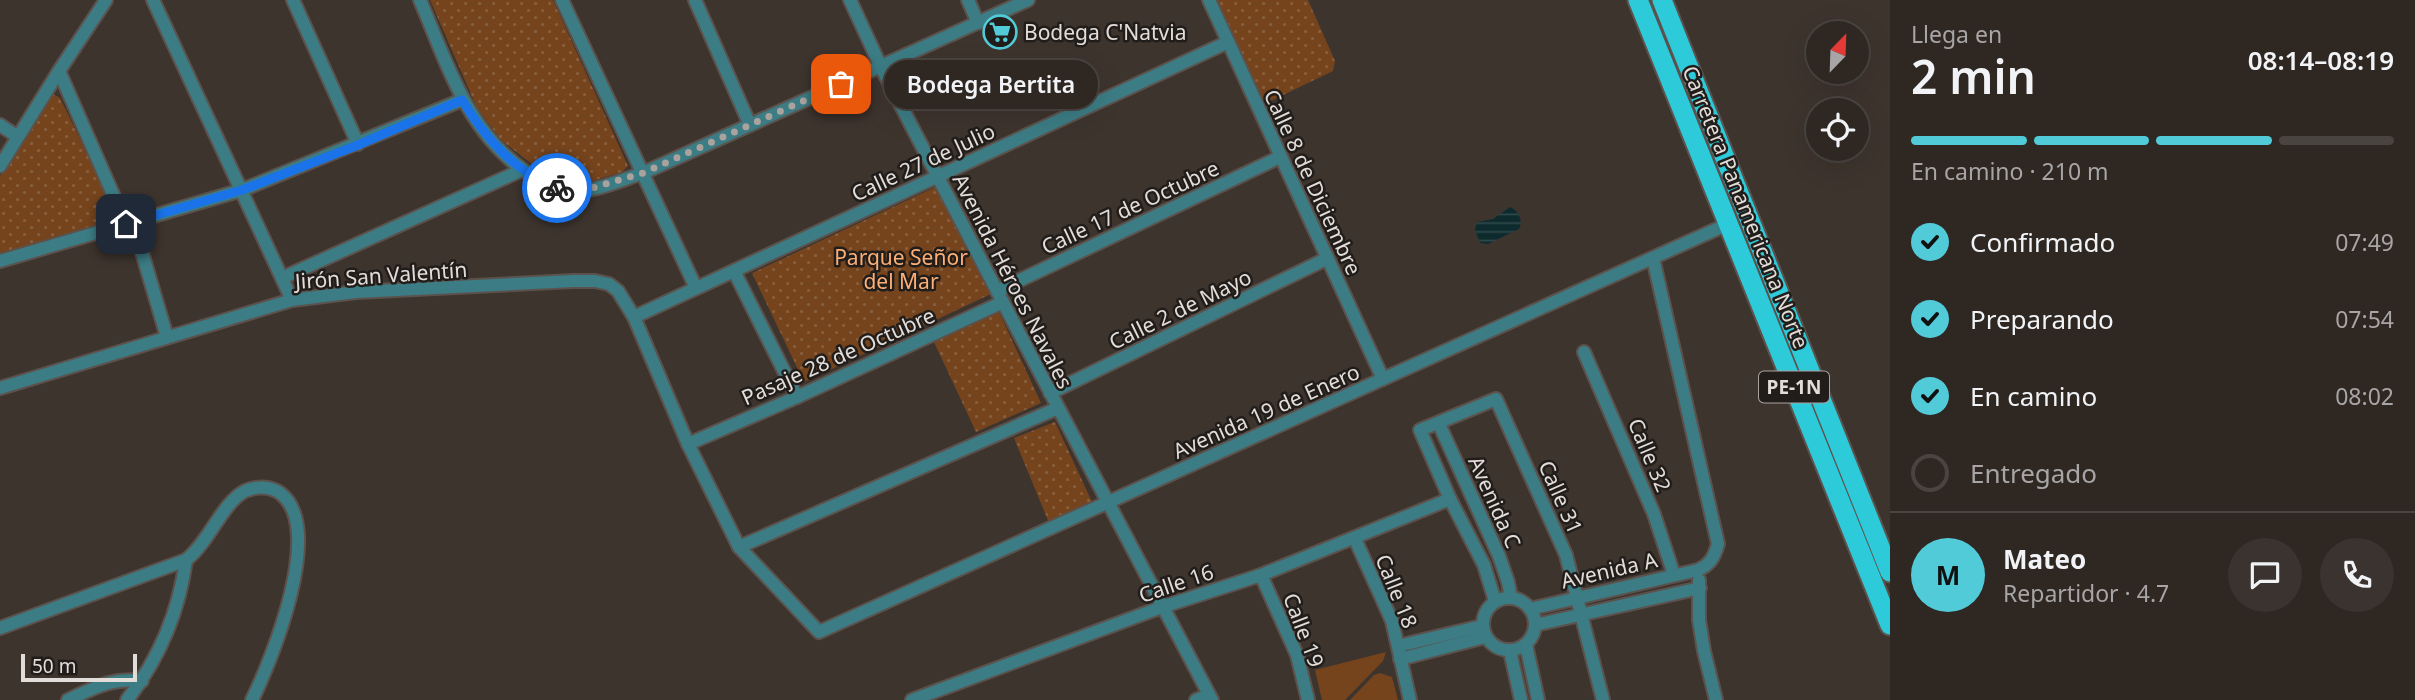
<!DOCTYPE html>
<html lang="es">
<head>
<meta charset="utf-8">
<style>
	:root { --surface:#2e2722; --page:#3a332f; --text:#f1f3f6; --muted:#a7a5a5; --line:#494440; --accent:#52cbd9 }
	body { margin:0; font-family:"Noto Sans",sans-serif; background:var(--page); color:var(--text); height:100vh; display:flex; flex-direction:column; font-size:26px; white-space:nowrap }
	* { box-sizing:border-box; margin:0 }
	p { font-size:23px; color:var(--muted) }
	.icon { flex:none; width:38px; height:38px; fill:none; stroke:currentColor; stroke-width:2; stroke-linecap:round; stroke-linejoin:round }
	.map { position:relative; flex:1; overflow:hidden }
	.details { display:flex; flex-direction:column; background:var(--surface); width:525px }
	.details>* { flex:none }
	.needle { width:46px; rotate:23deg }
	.tools { position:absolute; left:1806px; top:21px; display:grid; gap:14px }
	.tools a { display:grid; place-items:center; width:63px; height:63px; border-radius:50%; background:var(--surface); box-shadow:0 7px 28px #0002,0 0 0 2px var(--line); font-size:35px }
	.scale { position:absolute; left:21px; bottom:18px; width:116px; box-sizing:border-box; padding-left:7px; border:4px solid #e3ddd9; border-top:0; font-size:19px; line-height:24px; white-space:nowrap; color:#e3ddd9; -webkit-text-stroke:5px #211d1a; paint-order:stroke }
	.pin { position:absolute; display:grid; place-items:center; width:60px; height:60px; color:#fff; margin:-30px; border-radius:14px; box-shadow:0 4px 10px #0006 }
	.courier { position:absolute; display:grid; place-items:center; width:70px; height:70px; margin:-35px; border:5px solid #1a73e8; border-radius:50%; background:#fff; color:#222; box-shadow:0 2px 9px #0007 }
	.bubble { position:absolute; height:49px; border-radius:24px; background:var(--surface); box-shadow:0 7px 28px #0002,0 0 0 2px var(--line); font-size:23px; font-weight:600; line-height:49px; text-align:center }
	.head em { font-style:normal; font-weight:600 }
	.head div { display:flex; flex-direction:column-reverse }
	.head { display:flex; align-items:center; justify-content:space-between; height:119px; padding:0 21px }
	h1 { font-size:46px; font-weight:600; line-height:52px }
	.bar { display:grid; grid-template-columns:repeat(4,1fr); gap:10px 7px; align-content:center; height:84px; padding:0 21px }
	.bar i { height:9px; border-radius:5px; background:var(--line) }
	.bar .current { background:var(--accent) }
	.bar p { grid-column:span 4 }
	.line { display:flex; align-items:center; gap:18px; padding:0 21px; border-top:2px solid var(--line) }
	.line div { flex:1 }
	.round { display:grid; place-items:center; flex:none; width:74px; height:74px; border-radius:37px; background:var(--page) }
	ol { padding:0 21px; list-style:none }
	li { display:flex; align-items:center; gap:21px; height:77px }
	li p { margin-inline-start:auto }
	li .icon { padding:7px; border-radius:50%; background:var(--accent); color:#111; stroke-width:4 }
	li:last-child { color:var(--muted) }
	li i { width:38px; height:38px; border:4px solid var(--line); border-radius:50% }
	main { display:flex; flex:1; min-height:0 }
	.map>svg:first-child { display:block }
	.grass { fill:#75441d }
	.park { fill:url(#park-dots) }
	.water { fill:url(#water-rules) }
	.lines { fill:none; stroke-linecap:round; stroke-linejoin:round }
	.minor-casing { stroke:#5c524d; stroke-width:16 }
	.trunk-casing { stroke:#5c524d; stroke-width:23 }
	.minor { stroke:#3c7c84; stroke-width:12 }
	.trunk { stroke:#2dcada; stroke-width:19 }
	.done { stroke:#a9a29d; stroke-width:7; stroke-dasharray:0 12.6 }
	.route { stroke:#1a73e8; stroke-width:9 }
	.labels { text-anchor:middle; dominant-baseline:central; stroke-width:5; stroke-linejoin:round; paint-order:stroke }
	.shield { fill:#211d1a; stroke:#a9a3a0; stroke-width:2 }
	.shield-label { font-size:19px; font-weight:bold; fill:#e3ddd9 }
	.poi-label { font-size:21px; fill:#e3ddd9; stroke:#211d1a; text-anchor:start }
	.street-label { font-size:21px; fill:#e3ddd9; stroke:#211d1a }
	.park-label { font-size:21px; fill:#fcae75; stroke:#211d1a }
</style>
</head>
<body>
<main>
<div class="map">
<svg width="1890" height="700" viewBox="0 0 1890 700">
	<defs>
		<pattern id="park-dots" width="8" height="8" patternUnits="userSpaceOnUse" patternTransform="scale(1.75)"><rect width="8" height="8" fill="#75441d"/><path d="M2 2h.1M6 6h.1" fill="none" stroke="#885f3d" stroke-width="1.8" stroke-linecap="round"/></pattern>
		<pattern id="water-rules" width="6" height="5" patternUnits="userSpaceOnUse" patternTransform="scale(1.75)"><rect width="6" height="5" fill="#0d2a2d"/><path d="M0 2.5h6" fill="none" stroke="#30484b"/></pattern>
	</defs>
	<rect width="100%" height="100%" fill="#3e342e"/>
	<!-- grass -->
	<g class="grass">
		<polygon points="1386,652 1383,661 1345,700 1322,700 1315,670"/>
		<polygon points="1380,673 1392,677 1398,700 1350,700 1374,675"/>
	</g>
	<!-- park -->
	<g class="park">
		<polygon points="430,0 553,0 628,166 622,172 585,183 570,182 537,168 501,140 477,108"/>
		<polygon points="1214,0 1308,0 1335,61 1333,71 1262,105"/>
		<polygon points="53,94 60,98 116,213 117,223 0,257 0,176 49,96"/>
		<polygon points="942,184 993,293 804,382 752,273"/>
		<polygon points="999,312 1041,403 976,432 934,342"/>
		<polygon points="1055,422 1092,502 1089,512 1052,530 1014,438"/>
	</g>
	<!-- water -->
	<path class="water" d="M1510,207C1518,210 1524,221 1519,229L1488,244L1480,243L1475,230L1477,222L1493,219Z"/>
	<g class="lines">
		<defs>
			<g id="minor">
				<polyline points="153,0 292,300"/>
				<polyline points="293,0 358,144"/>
				<path d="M420,0C447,63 467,132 526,172C539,181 554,189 570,191C593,193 621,180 643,173L1028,0"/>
				<polyline points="562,0 696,288"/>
				<polyline points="695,0 750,125"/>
				<polyline points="850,0 881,67 997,291 1212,700"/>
				<polyline points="968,0 978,23"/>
				<polyline points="1209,0 1383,379"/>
				<polyline points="59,71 126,224"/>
				<polyline points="0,125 18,137"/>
				<polyline points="0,166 59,71 106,0"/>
				<polyline points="133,222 167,337"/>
				<polyline points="0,261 242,190 462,100"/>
				<polyline points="734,271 797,397"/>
				<polyline points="282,278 522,170"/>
				<polyline points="997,291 1280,157"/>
				<polyline points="634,317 1228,42"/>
				<polyline points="1584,352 1654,514 1674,575"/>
				<polyline points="0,388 292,300 356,292 573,281 595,281 609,284 618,291 634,317 688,444 739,547 819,632 1728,224"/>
				<polyline points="1050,393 1326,259"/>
				<polyline points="1439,424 1499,556 1508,582 1511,598"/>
				<polyline points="688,444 797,397 1003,302"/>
				<polyline points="1355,539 1392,621 1410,700"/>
				<polyline points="739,547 1058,408"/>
				<polyline points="1261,575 1297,655 1308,700"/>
				<polyline points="1699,580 1699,620 1704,651 1716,700"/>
				<circle cx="1509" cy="624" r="26"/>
				<polyline points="1495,601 1484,565 1450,499 1420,430 1496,399 1566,555 1603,700"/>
				<path d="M1530,609L1698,570C1711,564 1714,557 1718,544L1653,258"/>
				<polyline points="1535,625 1700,588"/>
				<path d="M0,628L186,560C210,541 222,503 245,491C256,486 270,486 280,493C326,527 272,659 252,700"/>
				<polyline points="1526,645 1538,700"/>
				<polyline points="1398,646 1482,626"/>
				<polyline points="1510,651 1521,700"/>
				<polyline points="1400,659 1485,637"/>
				<path d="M68,700C94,688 112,677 142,681"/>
				<path d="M127,700C159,659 179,611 186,560"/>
				<polyline points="912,700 1162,607 1261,575 1450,499"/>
				<polyline points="1196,700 1209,695"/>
			</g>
			<g id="trunk">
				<polyline points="1638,0 1890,625"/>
				<polyline points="1662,0 1890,572"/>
			</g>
		</defs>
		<!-- minor casing -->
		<use href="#minor" class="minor-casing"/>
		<!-- trunk casing -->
		<use href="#trunk" class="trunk-casing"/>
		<!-- minor -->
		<use href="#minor" class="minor"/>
		<!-- trunk -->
		<use href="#trunk" class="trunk"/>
	</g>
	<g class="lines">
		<!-- done -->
		<polyline class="done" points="557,188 582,191 643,173 841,84"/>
		<!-- route -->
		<path class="route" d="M126,224L242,190L358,145L462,100C486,139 514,171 557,188"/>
	</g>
	<!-- icons -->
	<defs>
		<symbol id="supermarket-ring" viewBox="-11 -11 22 22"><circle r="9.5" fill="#211d1a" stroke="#52cbd9" stroke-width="1.5"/><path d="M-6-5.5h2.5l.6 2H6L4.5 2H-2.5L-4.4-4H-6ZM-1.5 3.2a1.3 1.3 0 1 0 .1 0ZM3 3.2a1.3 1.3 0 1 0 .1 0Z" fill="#52cbd9"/></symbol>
	</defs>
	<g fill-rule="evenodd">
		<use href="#supermarket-ring" x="981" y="13" width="38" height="38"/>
	</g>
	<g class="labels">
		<!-- shield labels -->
		<rect class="shield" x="1759" y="371.5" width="70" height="31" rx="5"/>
		<g class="shield-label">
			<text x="1794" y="387">PE-1N</text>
		</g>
		<!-- poi labels -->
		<g class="poi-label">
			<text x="1024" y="32">Bodega C'Natvia</text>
		</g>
		<!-- street labels -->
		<g class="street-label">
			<text transform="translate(923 162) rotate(-25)">Calle 27 de Julio</text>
			<text transform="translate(1313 182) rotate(65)">Calle 8 de Diciembre</text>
			<text transform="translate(1130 207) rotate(-25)">Calle 17 de Octubre</text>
			<text transform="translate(1746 207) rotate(68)">Carretera Panamericana Norte</text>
			<text transform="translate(381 275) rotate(-4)">Jirón San Valentín</text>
			<text transform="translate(1013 281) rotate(63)">Avenida Héroes Navales</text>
			<text transform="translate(1180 309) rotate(-26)">Calle 2 de Mayo</text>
			<text transform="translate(838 356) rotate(-24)">Pasaje 28 de Octubre</text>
			<text transform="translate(1266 411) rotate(-24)">Avenida 19 de Enero</text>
			<text transform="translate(1650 455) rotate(67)">Calle 32</text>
			<text transform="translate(1561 497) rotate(66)">Calle 31</text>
			<text transform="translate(1495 502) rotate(66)">Avenida C</text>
			<text transform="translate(1609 570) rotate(-13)">Avenida A</text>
			<text transform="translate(1176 583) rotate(-19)">Calle 16</text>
			<text transform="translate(1397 591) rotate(68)">Calle 18</text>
			<text transform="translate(1304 630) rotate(69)">Calle 19</text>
		</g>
		<!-- park labels -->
		<g class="park-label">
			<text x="901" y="257">Parque Señor<tspan x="901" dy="24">del Mar</tspan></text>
		</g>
	</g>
</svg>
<div class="tools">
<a><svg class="needle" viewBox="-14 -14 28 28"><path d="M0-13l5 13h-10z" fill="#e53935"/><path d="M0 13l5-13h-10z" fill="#a7a5a5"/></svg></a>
<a><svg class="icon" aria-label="locate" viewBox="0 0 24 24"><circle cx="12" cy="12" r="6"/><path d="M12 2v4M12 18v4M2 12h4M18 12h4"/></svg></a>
</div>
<div class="scale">50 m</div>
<div class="pin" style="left:841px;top:84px;background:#ea580c"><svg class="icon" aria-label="bag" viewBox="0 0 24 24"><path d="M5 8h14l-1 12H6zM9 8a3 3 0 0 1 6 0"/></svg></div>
<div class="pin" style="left:126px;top:224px;background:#1f2937"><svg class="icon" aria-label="home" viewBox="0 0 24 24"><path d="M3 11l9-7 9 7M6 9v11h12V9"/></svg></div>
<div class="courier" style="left:557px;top:188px"><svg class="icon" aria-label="bike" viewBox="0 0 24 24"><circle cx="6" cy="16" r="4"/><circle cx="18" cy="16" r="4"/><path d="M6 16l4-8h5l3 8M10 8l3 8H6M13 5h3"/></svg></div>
<div class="bubble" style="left:884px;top:60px;width:214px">Bodega Bertita</div>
</div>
<section class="details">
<div class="head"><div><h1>2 min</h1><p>Llega en</p></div><em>08:14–08:19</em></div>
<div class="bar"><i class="current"></i><i class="current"></i><i class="current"></i><i></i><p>En camino · 210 m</p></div>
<ol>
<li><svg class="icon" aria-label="check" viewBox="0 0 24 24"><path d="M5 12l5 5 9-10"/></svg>Confirmado<p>07:49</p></li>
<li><svg class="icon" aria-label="check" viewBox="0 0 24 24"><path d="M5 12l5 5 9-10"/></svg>Preparando<p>07:54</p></li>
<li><svg class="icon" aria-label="check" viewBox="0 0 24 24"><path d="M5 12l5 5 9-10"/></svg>En camino<p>08:02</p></li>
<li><i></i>Entregado</li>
</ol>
<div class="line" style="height:126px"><b class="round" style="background:var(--accent);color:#111">M</b><div><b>Mateo</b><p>Repartidor · 4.7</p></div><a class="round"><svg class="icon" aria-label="chat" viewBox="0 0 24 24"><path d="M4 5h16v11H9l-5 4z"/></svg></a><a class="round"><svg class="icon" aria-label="phone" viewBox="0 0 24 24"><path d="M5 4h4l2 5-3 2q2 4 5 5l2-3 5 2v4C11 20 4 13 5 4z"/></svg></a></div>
</section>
</main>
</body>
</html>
